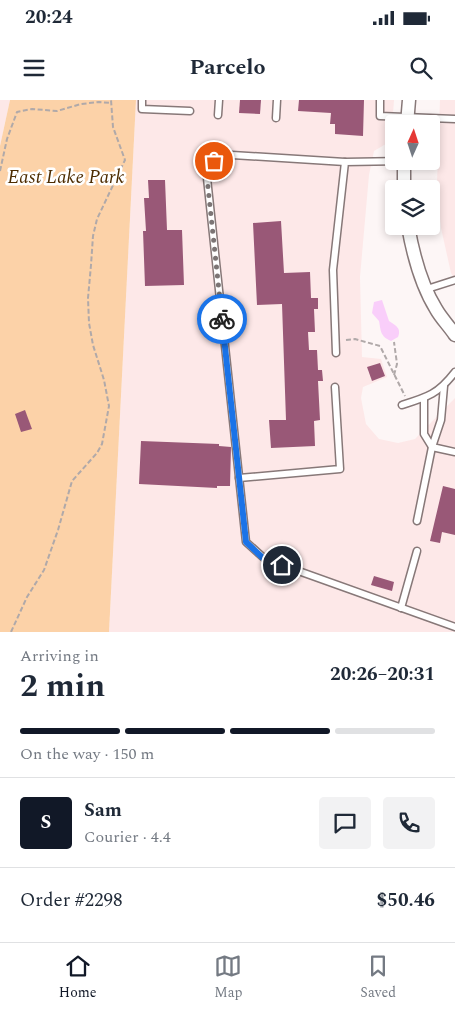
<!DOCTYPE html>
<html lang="en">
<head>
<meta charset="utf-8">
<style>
	:root { --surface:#fff; --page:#f2f2f3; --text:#1f2937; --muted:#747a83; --line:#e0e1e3; --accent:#111827 }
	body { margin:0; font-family:Spectral,serif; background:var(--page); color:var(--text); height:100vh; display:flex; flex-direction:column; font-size:19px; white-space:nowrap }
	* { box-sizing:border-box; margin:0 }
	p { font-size:16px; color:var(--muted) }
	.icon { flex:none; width:28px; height:28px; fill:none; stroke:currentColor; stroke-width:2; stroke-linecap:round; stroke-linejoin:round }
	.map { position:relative; height:532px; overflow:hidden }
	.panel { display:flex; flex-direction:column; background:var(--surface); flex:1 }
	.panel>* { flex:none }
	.needle { width:32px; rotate:3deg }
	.tools { position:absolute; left:385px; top:15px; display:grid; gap:10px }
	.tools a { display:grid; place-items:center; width:55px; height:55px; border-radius:5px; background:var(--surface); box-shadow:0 2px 8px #0003; font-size:25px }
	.pin { position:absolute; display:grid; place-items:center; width:42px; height:42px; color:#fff; margin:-21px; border:2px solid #fff; border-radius:50%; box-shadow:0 1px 5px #0007 }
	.courier { position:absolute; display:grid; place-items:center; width:50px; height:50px; margin:-25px; border:4px solid #1a73e8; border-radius:50%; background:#fff; color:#222; box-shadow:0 1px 6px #0007 }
	.summary em { font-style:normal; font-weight:700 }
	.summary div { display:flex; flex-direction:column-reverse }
	.summary { display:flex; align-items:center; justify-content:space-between; height:85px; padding:0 20px }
	h1 { font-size:32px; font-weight:700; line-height:38px }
	.bar { display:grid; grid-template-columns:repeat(4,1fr); gap:8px 5px; align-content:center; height:60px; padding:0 20px }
	.bar i { height:6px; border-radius:4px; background:var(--line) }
	.bar .active { background:var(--accent) }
	.bar p { grid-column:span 4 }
	.line { display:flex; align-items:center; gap:12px; padding:0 20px; border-top:1px solid var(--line) }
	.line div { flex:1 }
	.round { display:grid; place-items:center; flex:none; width:52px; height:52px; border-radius:5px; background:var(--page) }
	.status { display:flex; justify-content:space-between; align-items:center; height:35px; padding:0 25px; background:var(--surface); direction:ltr }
	.status svg { height:14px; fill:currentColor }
	header { display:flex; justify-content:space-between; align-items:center; height:65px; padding:0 20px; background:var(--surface); font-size:22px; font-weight:700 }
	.tab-bar { display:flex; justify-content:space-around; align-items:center; height:70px; border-top:1px solid var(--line); background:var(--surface); font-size:14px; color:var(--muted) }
	.tab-bar a { display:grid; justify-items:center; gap:2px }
	.tab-bar .active { color:var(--accent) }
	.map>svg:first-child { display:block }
	.built { fill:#fde8e8 }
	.green { fill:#fcd2a8 }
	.water { fill:#f9cefa }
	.building { fill:#995877 }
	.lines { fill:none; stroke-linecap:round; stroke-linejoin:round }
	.service-casing { stroke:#877878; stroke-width:9 }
	.minor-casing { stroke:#877878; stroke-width:15 }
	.path { stroke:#b0a9a9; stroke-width:2; stroke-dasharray:5 2.5; stroke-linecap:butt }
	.service { stroke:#fff; stroke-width:6 }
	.minor { stroke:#fff; stroke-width:12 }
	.done { stroke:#7c7575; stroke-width:5; stroke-dasharray:0 9 }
	.route { stroke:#1a73e8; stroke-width:6 }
	.labels { text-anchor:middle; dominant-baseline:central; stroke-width:5; stroke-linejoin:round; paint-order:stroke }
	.park-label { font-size:19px; font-style:italic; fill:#4d2c00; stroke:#fff }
</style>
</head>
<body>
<div class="status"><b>20:24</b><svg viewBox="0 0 49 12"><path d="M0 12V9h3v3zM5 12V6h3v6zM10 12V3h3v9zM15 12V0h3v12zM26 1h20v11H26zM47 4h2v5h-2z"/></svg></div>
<header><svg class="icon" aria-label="menu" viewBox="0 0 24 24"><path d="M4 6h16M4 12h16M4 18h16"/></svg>Parcelo<svg class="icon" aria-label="search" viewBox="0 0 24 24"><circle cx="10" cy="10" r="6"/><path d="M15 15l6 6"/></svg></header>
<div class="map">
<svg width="455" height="532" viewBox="0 0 455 532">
	<rect width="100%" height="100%" fill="#fdf6f6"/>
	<!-- built -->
	<g class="built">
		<polygon points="0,0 10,0 0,46"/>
		<polygon points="136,0 394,0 391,41 374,51 369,75 360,177 362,257 381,259 387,277 363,287 361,298 366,324 379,339 398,343 415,339 455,298 455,532 109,532"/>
		<polygon points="440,0 455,0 455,180 451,173 441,128 437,83"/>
	</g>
	<!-- green -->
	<polygon class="green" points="10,0 136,0 109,532 0,532 0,46"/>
	<!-- water -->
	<path class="water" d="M382,200L389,221C395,225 402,228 398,237L391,241C380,236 381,231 379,221L372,213L374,202Z"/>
	<!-- building -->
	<g class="building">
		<polygon points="240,0 261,0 260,14 239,13"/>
		<polygon points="299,0 364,0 363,36 335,34 335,24 330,24 331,13 298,11"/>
		<polygon points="148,80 165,80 167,130 182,130 184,185 145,186 143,131 146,131 144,98 149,98"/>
		<polygon points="281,121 284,173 310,172 311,198 318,198 318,209 314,209 315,232 308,232 309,250 317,250 318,270 322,270 323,281 318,281 320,320 314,321 315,346 271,348 269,320 286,320 282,204 257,205 253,123"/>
		<polygon points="380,263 385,276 372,281 367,267"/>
		<polygon points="25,310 32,329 21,332 15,314"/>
		<polygon points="141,341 219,344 219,346 231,347 230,386 217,386 217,388 139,384"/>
		<polygon points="443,386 455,389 455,435 442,432 440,443 430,441"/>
		<polygon points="374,476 394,482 392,491 371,485"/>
	</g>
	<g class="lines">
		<defs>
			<g id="service">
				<polyline points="142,0 142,9 190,11"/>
				<polyline points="380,0 380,16 455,19"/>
				<polyline points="218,15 219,0"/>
				<polyline points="276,18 277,0"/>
				<polyline points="345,62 232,55 214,61 207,78 246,442 265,459 455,527"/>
				<polyline points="427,189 455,180"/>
				<polyline points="336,253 333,170 345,62 404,61"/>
				<polyline points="424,298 424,334 432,347 455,352"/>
				<path d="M402,305C428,297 438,294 455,272"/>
				<polyline points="239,378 340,369 335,287"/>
				<polyline points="417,421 432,347 441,320 444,286"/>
				<polyline points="401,508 417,451"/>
			</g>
			<g id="minor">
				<polyline points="407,24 409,0"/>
				<polyline points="404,61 404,89"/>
				<path d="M408,126C413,154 421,185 436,209C441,218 449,226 455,235"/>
			</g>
		</defs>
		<!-- service casing -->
		<use href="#service" class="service-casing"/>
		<!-- minor casing -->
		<use href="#minor" class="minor-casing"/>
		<!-- path -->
		<g class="path">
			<polyline points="0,71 7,39 17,12 32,9 57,11 81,4 99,2 111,3"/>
			<polyline points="346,240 355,239 380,246 405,296"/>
			<polyline points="394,275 397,264 394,242"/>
			<polyline points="11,532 27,497 44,470 58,430 72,381 97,353 102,344 109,306 104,280 93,245 89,223 88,198 91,165 93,136 97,119 125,60 113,27 111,0"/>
		</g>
		<!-- service -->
		<use href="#service" class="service"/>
		<!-- minor -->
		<use href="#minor" class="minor"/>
	</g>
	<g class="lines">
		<!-- done -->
		<polyline class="done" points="214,61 207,78 222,219"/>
		<!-- route -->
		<polyline class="route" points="222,219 246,442 264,459 282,465"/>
	</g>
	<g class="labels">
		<!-- park labels -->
		<g class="park-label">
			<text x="66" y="77">East Lake Park</text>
		</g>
	</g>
</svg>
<div class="tools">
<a><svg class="needle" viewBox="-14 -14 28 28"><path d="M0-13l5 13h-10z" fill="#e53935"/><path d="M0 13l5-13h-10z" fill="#747a83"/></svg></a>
<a><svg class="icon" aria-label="layers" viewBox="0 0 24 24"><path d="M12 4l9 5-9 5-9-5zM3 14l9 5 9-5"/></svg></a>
</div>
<div class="pin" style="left:214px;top:61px;background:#ea580c"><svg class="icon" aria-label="bag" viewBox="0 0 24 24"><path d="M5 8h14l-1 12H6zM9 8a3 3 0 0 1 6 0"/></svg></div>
<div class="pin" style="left:282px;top:465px;background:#1f2937"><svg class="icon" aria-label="home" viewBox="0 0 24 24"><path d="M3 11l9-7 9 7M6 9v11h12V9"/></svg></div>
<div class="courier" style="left:222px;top:219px"><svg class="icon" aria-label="bike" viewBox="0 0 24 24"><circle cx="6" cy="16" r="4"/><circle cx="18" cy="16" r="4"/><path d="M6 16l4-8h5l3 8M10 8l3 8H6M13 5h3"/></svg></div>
</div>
<section class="panel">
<div class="summary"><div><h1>2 min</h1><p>Arriving in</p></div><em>20:26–20:31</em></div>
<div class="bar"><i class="active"></i><i class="active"></i><i class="active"></i><i></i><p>On the way · 150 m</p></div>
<div class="line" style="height:90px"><b class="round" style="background:var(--accent);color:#fff">S</b><div><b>Sam</b><p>Courier · 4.4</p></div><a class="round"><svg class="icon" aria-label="chat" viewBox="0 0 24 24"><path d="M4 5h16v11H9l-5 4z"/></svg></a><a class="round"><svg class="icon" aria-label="phone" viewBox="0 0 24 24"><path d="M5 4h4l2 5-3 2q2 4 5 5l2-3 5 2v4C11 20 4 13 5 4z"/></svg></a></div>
<div class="line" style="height:65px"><div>Order #2298</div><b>$50.46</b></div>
</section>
<nav class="tab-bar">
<a class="active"><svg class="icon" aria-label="home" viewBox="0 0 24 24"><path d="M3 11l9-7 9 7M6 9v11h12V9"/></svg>Home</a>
<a><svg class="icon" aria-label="map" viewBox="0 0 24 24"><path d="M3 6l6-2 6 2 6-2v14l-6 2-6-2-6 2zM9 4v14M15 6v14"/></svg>Map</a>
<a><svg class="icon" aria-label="saved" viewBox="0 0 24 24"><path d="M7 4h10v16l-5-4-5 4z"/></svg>Saved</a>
</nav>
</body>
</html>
